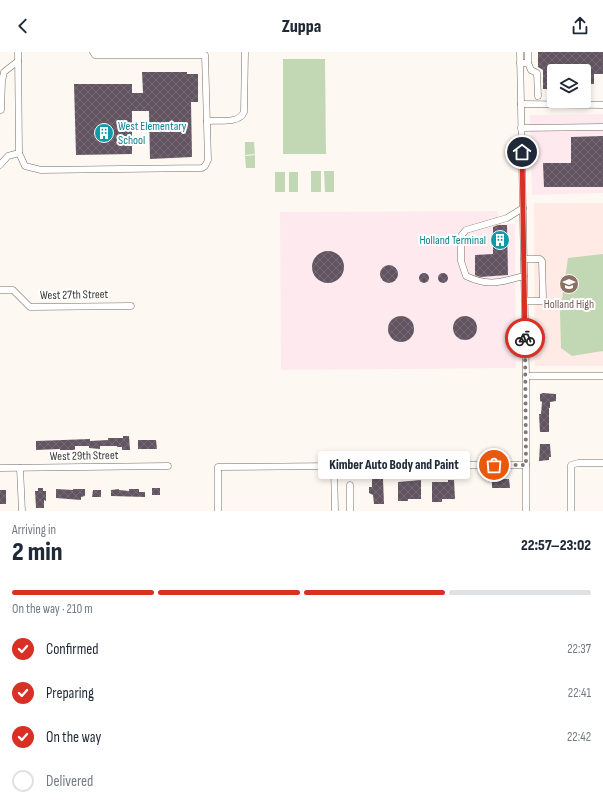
<!DOCTYPE html>
<html lang="en">
<head>
<meta charset="utf-8">
<style>
	:root { --surface:#fff; --page:#f6f6f7; --text:#1f2937; --muted:#747a83; --line:#e0e1e3; --accent:#d93025 }
	body { margin:0; font-family:"Sofia Sans Condensed",sans-serif; background:var(--page); color:var(--text); height:100vh; display:flex; flex-direction:column; font-size:15px; white-space:nowrap }
	* { box-sizing:border-box; margin:0 }
	p { font-size:13px; color:var(--muted) }
	.icon { flex:none; width:22px; height:22px; fill:none; stroke:currentColor; stroke-width:2; stroke-linecap:round; stroke-linejoin:round }
	.map { position:relative; height:459px; overflow:hidden }
	.sheet { display:flex; flex-direction:column; background:var(--surface); flex:1 }
	.sheet>* { flex:none }
	.tools { position:absolute; left:547px; top:12px; display:grid; gap:8px }
	.tools a { display:grid; place-items:center; width:44px; height:44px; border-radius:4px; background:var(--surface); box-shadow:0 2px 6px #0003; font-size:20px }
	.pin { position:absolute; display:grid; place-items:center; width:34px; height:34px; color:#fff; margin:-17px; border:2px solid #fff; border-radius:50%; box-shadow:0 1px 4px #0007 }
	.courier { position:absolute; display:grid; place-items:center; width:40px; height:40px; margin:-20px; border:3px solid #d93025; border-radius:50%; background:#fff; color:#222; box-shadow:0 1px 5px #0007 }
	.bubble { position:absolute; height:28px; border-radius:4px; background:var(--surface); box-shadow:0 2px 6px #0003; font-size:13px; font-weight:800; line-height:28px; text-align:center }
	.head em { font-style:normal; font-weight:800 }
	.head div { display:flex; flex-direction:column-reverse }
	.head { display:flex; align-items:center; justify-content:space-between; height:68px; padding:0 12px }
	h1 { font-size:26px; font-weight:800; line-height:30px }
	.bar { display:grid; grid-template-columns:repeat(4,1fr); gap:6px 4px; align-content:center; height:48px; padding:0 12px }
	.bar i { height:5px; border-radius:3px; background:var(--line) }
	.bar .active { background:var(--accent) }
	.bar p { grid-column:span 4 }
	ol { padding:0 12px; list-style:none }
	li { display:flex; align-items:center; gap:12px; height:44px }
	li p { margin-inline-start:auto }
	li .icon { padding:4px; border-radius:50%; background:var(--accent); color:#fff; stroke-width:4 }
	li:last-child { color:var(--muted) }
	li i { width:22px; height:22px; border:2px solid var(--line); border-radius:50% }
	header { display:flex; justify-content:space-between; align-items:center; height:52px; padding:0 12px; background:var(--surface); font-size:18px; font-weight:800 }
	.map>svg:first-child { display:block }
	.industrial { fill:#fee9ef }
	.education { fill:#ffeae5 }
	.pitch { fill:#c2d8b4 }
	.building { fill:url(#building-cross-hatch) }
	.lines { fill:none; stroke-linecap:round; stroke-linejoin:round }
	.minor-casing { stroke:#796c61; stroke-width:7 }
	.minor { stroke:#fff; stroke-width:6 }
	.done { stroke:#7f7974; stroke-width:4; stroke-dasharray:0 7.2 }
	.route { stroke:#d93025; stroke-width:5 }
	.labels { text-anchor:middle; dominant-baseline:central; stroke-width:4; stroke-linejoin:round; paint-order:stroke }
	.culture-label { font-size:12px; fill:#0d838f; stroke:#fff; text-anchor:start }
	.street-label { font-size:12px; fill:#3a3530; stroke:#fff }
	.education-label { font-size:12px; fill:#785e54; stroke:#fff }
</style>
</head>
<body>
<header><svg class="icon" aria-label="back" viewBox="0 0 24 24"><path d="M15 5l-7 7 7 7"/></svg>Zuppa<svg class="icon" aria-label="share" viewBox="0 0 24 24"><path d="M12 15V3M7 8l5-5 5 5M5 13v7h14v-7"/></svg></header>
<div class="map">
<svg width="603" height="459" viewBox="0 0 603 459">
	<defs>
		<pattern id="building-cross-hatch" width="8" height="8" patternUnits="userSpaceOnUse"><rect width="8" height="8" fill="#625561"/><path d="M0 0l8 8M0 8l8-8" fill="none" stroke="#766b74"/></pattern>
	</defs>
	<rect width="100%" height="100%" fill="#fef8f3"/>
	<!-- industrial -->
	<g class="industrial">
		<polygon points="603,62 603,141 532,143 530,63"/>
		<polygon points="498,159 498,172 515,172 516,316 281,318 280,160"/>
	</g>
	<!-- education -->
	<polygon class="education" points="534,151 603,151 603,314 535,314"/>
	<!-- pitch -->
	<g class="pitch">
		<polygon points="283,7 325,7 326,102 283,102"/>
		<polygon points="245,90 254,90 255,102 245,103"/>
		<polygon points="255,103 255,116 246,116 245,104"/>
		<rect x="311" y="119" width="10" height="21"/>
		<polygon points="324,119 334,119 334,140 325,140"/>
		<rect x="275" y="120" width="10" height="20"/>
		<rect x="289" y="120" width="9" height="20"/>
		<polygon points="603,202 603,299 572,304 561,296 560,261 568,206"/>
	</g>
	<!-- building -->
	<g class="building">
		<polygon points="538,0 603,0 603,22 594,22 594,32 584,32 584,19 554,19 554,37 543,37 543,18 538,15"/>
		<polygon points="142,20 187,20 187,22 198,22 198,50 191,50 192,105 150,107 149,59 132,59 132,102 76,103 74,32 132,32 132,41 143,41"/>
		<polygon points="603,84 603,135 544,135 543,111 571,111 571,85"/>
		<polygon points="498,173 507,173 508,223 480,225 475,223 475,203 493,202 493,175"/>
		<circle cx="328" cy="215" r="16"/>
		<circle cx="389" cy="222" r="9"/>
		<circle cx="443" cy="226" r="5"/>
		<circle cx="424" cy="226" r="5"/>
		<circle cx="465" cy="276" r="12"/>
		<circle cx="401" cy="277" r="13"/>
		<polygon points="543,341 556,342 556,349 550,350 550,356 549,356 549,380 540,380 539,362 541,362 542,350 540,349 540,342"/>
		<polygon points="123,384 129,384 130,398 122,398 122,395 117,395 117,394 100,394 100,397 89,396 89,394 75,394 75,398 60,398 60,397 36,398 36,389 90,387 90,389 108,388 108,386 123,386"/>
		<polygon points="138,388 156,388 157,397 138,397"/>
		<polygon points="540,392 550,392 551,405 549,405 549,408 539,409"/>
		<polygon points="372,427 383,427 384,452 374,452 373,443 369,441 369,435 372,435"/>
		<polygon points="492,427 509,427 510,436 492,436"/>
		<polygon points="421,428 421,447 408,447 408,449 398,449 398,430"/>
		<polygon points="448,428 454,428 455,447 442,447 442,450 432,450 432,430 448,430"/>
		<polygon points="38,436 43,436 43,439 46,439 46,449 44,448 44,456 36,456 35,439 38,439"/>
		<rect x="152" y="436" width="8" height="7"/>
		<polygon points="56,437 73,438 73,437 85,437 85,444 81,445 81,448 56,446"/>
		<polygon points="119,437 119,438 129,439 129,437 139,437 139,440 145,440 145,445 111,444 111,438"/>
		<rect x="0" y="438" width="6" height="14"/>
		<polygon points="93,438 101,438 101,445 92,445"/>
	</g>
	<g class="lines">
		<defs>
			<g id="minor">
				<polyline points="18,0 19,101 25,114 41,118 202,116 205,114 208,108 205,3 95,3 93,0"/>
				<polyline points="520,0 526,324 526,459"/>
				<polyline points="520,11 528,11 531,18 537,21 538,44"/>
				<polyline points="528,11 528,0"/>
				<polyline points="521,52 603,53"/>
				<polyline points="0,58 1,58 2,29 4,20 18,9"/>
				<path d="M207,69C219,68 239,72 244,60L245,0"/>
				<polyline points="521,76 603,75"/>
				<polyline points="0,113 8,104 19,101"/>
				<path d="M523,156L507,166L466,178L461,184V209L466,224C489,235 500,230 524,224"/>
				<polyline points="524,207 540,207 542,209 543,247 542,249 525,249"/>
				<polyline points="0,238 13,238 30,255 131,254"/>
				<polyline points="526,324 603,324"/>
				<polyline points="416,413 526,413"/>
				<polyline points="0,416 168,414"/>
				<polyline points="20,416 22,459"/>
				<polyline points="218,459 218,415 334,414 335,459"/>
				<polyline points="350,459 350,433"/>
				<polyline points="571,459 571,413 578,411 603,411"/>
			</g>
		</defs>
		<!-- minor casing -->
		<use href="#minor" class="minor-casing"/>
		<!-- minor -->
		<use href="#minor" class="minor"/>
	</g>
	<g class="lines">
		<!-- done -->
		<polyline class="done" points="494,413 526,413 525,286"/>
		<!-- route -->
		<polyline class="route" points="522,100 525,286"/>
	</g>
	<!-- icons -->
	<defs>
		<symbol id="building-disc" viewBox="-11 -11 22 22"><circle r="9.5" fill="#0f9aa8" stroke="#fff"/><path d="M-4-6H4V6H1V3H-1V6H-4ZM-2.5-4.3h1.7v1.8h-1.7ZM.8-4.3h1.7v1.8H.8ZM-2.5-1h1.7V.8h-1.7ZM.8-1h1.7V.8H.8Z" fill="#fff"/></symbol>
		<symbol id="school-disc" viewBox="-11 -11 22 22"><circle r="9.5" fill="#8d6e63" stroke="#fff"/><path d="M0-5L7-2L0 1L-7-2ZM-4 1L0 2.5L4 1V4Q0 6-4 4Z" fill="#fff"/></symbol>
	</defs>
	<g fill-rule="evenodd">
		<use href="#building-disc" x="93" y="70" width="22" height="22"/>
		<use href="#building-disc" x="489" y="177" width="22" height="22"/>
		<use href="#school-disc" x="558" y="221" width="22" height="22"/>
	</g>
	<g class="labels">
		<!-- culture labels -->
		<g class="culture-label">
			<text x="118" y="74">West Elementary<tspan x="118" dy="14">School</tspan></text>
			<text x="486" y="188" text-anchor="end">Holland Terminal</text>
		</g>
		<!-- street labels -->
		<g class="street-label">
			<text transform="translate(74 243) rotate(-1)">West 27th Street</text>
			<text transform="translate(84 404) rotate(-1)">West 29th Street</text>
		</g>
		<!-- education labels -->
		<g class="education-label">
			<text x="569" y="252">Holland High</text>
		</g>
	</g>
</svg>
<div class="tools">
<a><svg class="icon" aria-label="layers" viewBox="0 0 24 24"><path d="M12 4l9 5-9 5-9-5zM3 14l9 5 9-5"/></svg></a>
</div>
<div class="pin" style="left:494px;top:413px;background:#ea580c"><svg class="icon" aria-label="bag" viewBox="0 0 24 24"><path d="M5 8h14l-1 12H6zM9 8a3 3 0 0 1 6 0"/></svg></div>
<div class="pin" style="left:522px;top:100px;background:#1f2937"><svg class="icon" aria-label="home" viewBox="0 0 24 24"><path d="M3 11l9-7 9 7M6 9v11h12V9"/></svg></div>
<div class="courier" style="left:525px;top:286px"><svg class="icon" aria-label="bike" viewBox="0 0 24 24"><circle cx="6" cy="16" r="4"/><circle cx="18" cy="16" r="4"/><path d="M6 16l4-8h5l3 8M10 8l3 8H6M13 5h3"/></svg></div>
<div class="bubble" style="left:318px;top:399px;width:152px">Kimber Auto Body and Paint</div>
</div>
<section class="sheet">
<div class="head"><div><h1>2 min</h1><p>Arriving in</p></div><em>22:57–23:02</em></div>
<div class="bar"><i class="active"></i><i class="active"></i><i class="active"></i><i></i><p>On the way · 210 m</p></div>
<ol>
<li><svg class="icon" aria-label="check" viewBox="0 0 24 24"><path d="M5 12l5 5 9-10"/></svg>Confirmed<p>22:37</p></li>
<li><svg class="icon" aria-label="check" viewBox="0 0 24 24"><path d="M5 12l5 5 9-10"/></svg>Preparing<p>22:41</p></li>
<li><svg class="icon" aria-label="check" viewBox="0 0 24 24"><path d="M5 12l5 5 9-10"/></svg>On the way<p>22:42</p></li>
<li><i></i>Delivered</li>
</ol>
</section>
</body>
</html>
